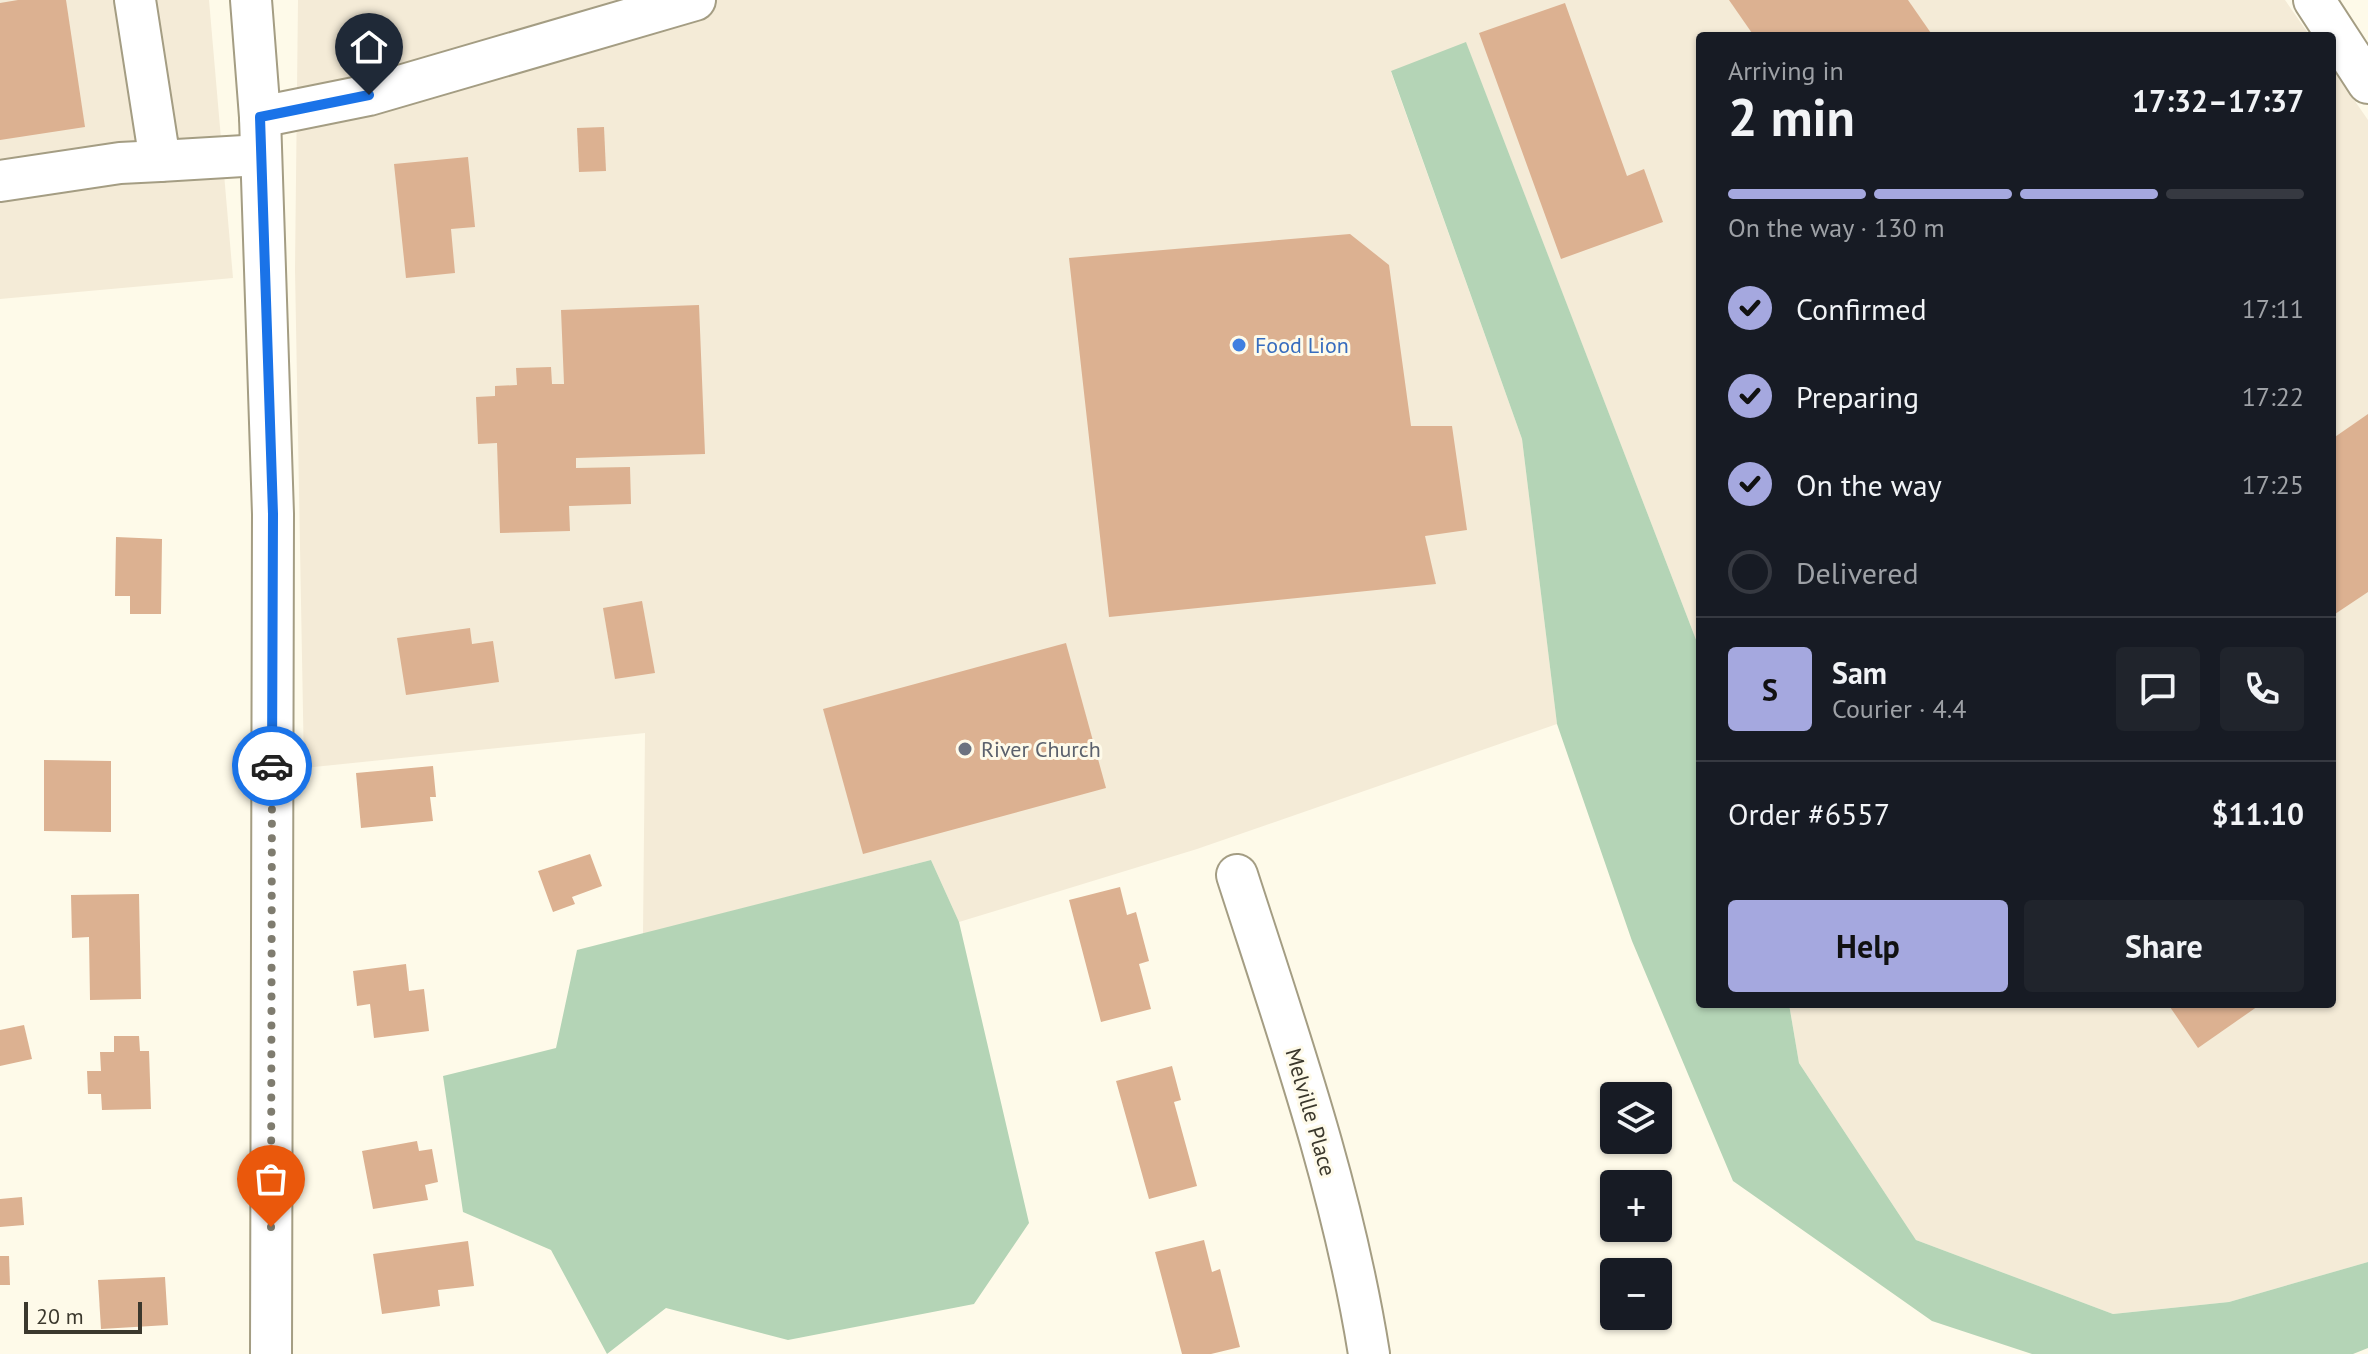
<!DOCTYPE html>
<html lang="en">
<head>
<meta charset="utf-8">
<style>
	:root { --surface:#171b24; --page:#20242c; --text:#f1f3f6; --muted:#9ea1a6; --line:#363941; --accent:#a5a8df }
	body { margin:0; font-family:"PT Sans",sans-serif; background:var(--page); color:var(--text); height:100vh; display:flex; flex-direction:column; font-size:30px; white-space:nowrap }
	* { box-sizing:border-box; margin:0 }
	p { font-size:26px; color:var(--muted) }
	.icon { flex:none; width:44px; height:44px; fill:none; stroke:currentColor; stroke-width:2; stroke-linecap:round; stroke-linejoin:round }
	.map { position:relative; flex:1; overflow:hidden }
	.drawer { position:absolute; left:1696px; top:32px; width:640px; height:976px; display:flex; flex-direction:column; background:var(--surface); border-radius:8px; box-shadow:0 2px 6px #0004 }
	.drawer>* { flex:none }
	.tools { position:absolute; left:1600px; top:1082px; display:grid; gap:16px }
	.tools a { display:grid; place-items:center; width:72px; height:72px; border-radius:8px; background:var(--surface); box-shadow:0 2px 6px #0004; font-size:40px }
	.scale { position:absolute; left:24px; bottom:20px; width:118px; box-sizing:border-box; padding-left:8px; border:4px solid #3b382d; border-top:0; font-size:22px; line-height:28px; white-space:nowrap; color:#3b382d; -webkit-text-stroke:6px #fefae9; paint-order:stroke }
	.pin { position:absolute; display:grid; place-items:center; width:68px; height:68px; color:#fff; margin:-82px -34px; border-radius:50% 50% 50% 0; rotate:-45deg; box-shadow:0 0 8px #0007 }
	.pin .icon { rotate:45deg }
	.courier { position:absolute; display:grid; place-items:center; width:80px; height:80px; margin:-40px; border:6px solid #1a73e8; border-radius:50%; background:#fff; color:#222; box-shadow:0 2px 10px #0007 }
	.summary em { font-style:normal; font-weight:600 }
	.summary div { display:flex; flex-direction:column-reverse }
	.summary { display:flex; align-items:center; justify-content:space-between; height:136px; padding:0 32px }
	h1 { font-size:52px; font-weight:600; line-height:60px }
	.bar { display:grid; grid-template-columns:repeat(4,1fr); gap:12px 8px; align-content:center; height:96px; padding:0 32px }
	.bar i { height:10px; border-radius:6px; background:var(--line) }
	.bar .on { background:var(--accent) }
	.bar p { grid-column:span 4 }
	.line { display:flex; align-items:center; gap:20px; padding:0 32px; border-top:2px solid var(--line) }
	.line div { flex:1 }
	.round { display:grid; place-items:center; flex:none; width:84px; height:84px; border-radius:8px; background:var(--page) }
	ol { padding:0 32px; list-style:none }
	li { display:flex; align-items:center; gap:24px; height:88px }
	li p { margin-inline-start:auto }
	li .icon { padding:8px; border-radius:50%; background:var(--accent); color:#111; stroke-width:4 }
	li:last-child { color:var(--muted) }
	li i { width:44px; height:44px; border:4px solid var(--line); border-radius:50% }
	.cta { display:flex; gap:16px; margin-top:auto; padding:16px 32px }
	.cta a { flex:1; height:92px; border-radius:8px; background:var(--accent); color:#111; font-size:32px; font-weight:600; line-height:92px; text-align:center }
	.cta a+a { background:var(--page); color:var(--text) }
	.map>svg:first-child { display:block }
	.commercial { fill:#f4ebd7 }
	.green { fill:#b4d4b6 }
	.building { fill:#dcb191 }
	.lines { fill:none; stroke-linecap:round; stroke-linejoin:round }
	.minor-casing { stroke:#a49d83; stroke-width:44 }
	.minor { stroke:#fff; stroke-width:40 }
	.done { stroke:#7f7c6f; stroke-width:8; stroke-dasharray:0 14.4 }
	.route { stroke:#1a73e8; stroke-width:10 }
	.shop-dot { fill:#3f7fe0; stroke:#fefae9; stroke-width:3 }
	.worship-dot { fill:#6b7280; stroke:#fefae9; stroke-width:3 }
	.labels { text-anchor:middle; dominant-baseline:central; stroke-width:6; stroke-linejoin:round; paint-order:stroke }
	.shop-label { font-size:22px; fill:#366cbe; stroke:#fefae9; text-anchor:start }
	.worship-label { font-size:22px; fill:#5b616d; stroke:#fefae9; text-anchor:start }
	.street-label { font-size:22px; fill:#3b382d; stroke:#fefae9 }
</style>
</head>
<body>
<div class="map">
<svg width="2368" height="1354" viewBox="0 0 2368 1354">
	<rect width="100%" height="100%" fill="#fefae9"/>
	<!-- commercial -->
	<g class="commercial">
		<polygon points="0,0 209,0 233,278 0,299"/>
		<polygon points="298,0 2285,0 2310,36 1700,36 1700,650 1466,43 1391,72 1522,439 1557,724 1197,849 959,922 931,860 643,934 645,733 304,768 295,270"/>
		<polygon points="2332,68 2368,120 2368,1262 2229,1302 2113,1314 1916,1240 1799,1063 1789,1004 2332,1004"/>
	</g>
	<!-- green -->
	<g class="green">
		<polygon points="1466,42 1700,650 1700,1004 1789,1004 1799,1063 1916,1240 2113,1314 2229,1302 2368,1262 2368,1348 2353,1354 2032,1354 1932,1321 1733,1181 1632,941 1557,724 1522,439 1391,71"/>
		<polygon points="931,860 959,922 1029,1223 974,1304 788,1340 666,1308 607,1354 551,1250 463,1212 443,1076 556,1048 577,950"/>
	</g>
	<!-- building -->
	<g class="building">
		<polygon points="18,0 66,0 85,127 0,140 0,3"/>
		<polygon points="1729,0 1908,0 1933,36 1754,36"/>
		<polygon points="1565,3 1627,176 1644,169 1663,222 1561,259 1479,33"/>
		<polygon points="604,127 606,171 579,172 577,128"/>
		<polygon points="468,157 475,227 451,229 455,273 406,278 394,164"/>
		<polygon points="1350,234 1389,265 1411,426 1452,426 1467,530 1425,536 1436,584 1109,617 1069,258"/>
		<polygon points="699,305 705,454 576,458 576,468 630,467 631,504 569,506 570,531 500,533 497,443 478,444 476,397 495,396 495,386 517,385 516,368 551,367 552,384 564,384 561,310"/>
		<polygon points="2368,414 2368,592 2332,616 2332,439"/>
		<polygon points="116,537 162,539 161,614 130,614 130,596 115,596"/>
		<polygon points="642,601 655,673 615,679 603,608"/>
		<polygon points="470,628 472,644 493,641 499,682 406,695 397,638"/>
		<polygon points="1066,643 1106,788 863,854 823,709"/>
		<polygon points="44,760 111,761 111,832 44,831"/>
		<polygon points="433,766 436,797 430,797 433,821 361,828 356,773"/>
		<polygon points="590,854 602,886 572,897 575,904 553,912 538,871"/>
		<polygon points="1120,887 1127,915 1136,912 1149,961 1139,964 1151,1009 1101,1022 1069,900"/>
		<polygon points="139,894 141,999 90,1000 89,937 72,938 71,895"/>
		<polygon points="406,964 409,991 424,989 429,1031 374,1038 370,1004 357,1006 353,971"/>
		<polygon points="2168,1004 2261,1004 2198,1048"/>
		<polygon points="24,1025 32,1059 0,1066 0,1030"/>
		<polygon points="114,1036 139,1036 140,1051 149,1051 151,1109 102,1110 101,1094 88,1094 87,1071 101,1071 100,1052 114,1052"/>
		<polygon points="1172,1066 1181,1100 1174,1102 1197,1186 1149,1199 1116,1081"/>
		<polygon points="417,1141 419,1151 432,1149 438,1182 425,1185 428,1200 373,1209 362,1151"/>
		<polygon points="22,1197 24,1225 0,1227 0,1199"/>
		<polygon points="1204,1240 1212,1272 1220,1269 1240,1347 1211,1354 1182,1354 1155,1252"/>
		<polygon points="468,1241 474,1286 438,1290 440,1306 382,1314 373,1254"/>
		<polygon points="0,1256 9,1256 10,1285 0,1285"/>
		<polygon points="165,1277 168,1325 101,1329 98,1280"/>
	</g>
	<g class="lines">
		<defs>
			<g id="minor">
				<polyline points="135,0 160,161 261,155"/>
				<polyline points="251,0 260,117 273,514 271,1354"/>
				<polyline points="2314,0 2368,83"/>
				<polyline points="260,117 369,95 695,0"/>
				<polyline points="0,181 120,163 160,161"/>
				<path d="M1237,875C1288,1033 1343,1190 1369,1354"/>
			</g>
		</defs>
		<!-- minor casing -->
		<use href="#minor" class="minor-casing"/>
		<!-- minor -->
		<use href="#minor" class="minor"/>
	</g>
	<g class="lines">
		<!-- done -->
		<polyline class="done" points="271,1227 272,766"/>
		<!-- route -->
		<polyline class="route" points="272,766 273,514 260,117 369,95"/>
	</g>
	<!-- markers -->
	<circle class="shop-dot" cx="1239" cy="345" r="8"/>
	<circle class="worship-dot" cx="965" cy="749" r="8"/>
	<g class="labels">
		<!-- shop labels -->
		<g class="shop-label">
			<text x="1255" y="345">Food Lion</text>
		</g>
		<!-- worship labels -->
		<g class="worship-label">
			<text x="981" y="749">River Church</text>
		</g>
		<!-- street labels -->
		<g class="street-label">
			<text transform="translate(1311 1112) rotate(74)">Melville Place</text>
		</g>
	</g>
</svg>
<div class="tools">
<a><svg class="icon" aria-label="layers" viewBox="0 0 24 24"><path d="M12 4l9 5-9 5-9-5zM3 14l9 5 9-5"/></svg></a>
<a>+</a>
<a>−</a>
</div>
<div class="scale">20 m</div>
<div class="pin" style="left:271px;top:1227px;background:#ea580c"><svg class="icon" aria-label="bag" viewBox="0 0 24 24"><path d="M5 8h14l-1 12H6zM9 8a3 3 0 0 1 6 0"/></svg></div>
<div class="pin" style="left:369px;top:95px;background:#1f2937"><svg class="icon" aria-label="home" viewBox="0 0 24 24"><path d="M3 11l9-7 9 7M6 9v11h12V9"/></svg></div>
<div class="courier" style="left:272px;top:766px"><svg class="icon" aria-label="car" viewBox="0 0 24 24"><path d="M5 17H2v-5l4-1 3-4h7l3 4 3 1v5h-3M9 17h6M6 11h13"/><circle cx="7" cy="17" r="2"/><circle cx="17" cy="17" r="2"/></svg></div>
<section class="drawer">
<div class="summary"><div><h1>2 min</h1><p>Arriving in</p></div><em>17:32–17:37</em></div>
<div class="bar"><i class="on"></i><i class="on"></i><i class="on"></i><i></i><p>On the way · 130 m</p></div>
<ol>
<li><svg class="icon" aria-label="check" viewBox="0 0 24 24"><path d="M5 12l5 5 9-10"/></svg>Confirmed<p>17:11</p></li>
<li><svg class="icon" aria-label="check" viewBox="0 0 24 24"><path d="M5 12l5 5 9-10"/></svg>Preparing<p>17:22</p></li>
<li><svg class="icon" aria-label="check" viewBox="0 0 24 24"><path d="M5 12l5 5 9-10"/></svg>On the way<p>17:25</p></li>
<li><i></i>Delivered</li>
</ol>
<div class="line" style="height:144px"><b class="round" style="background:var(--accent);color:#111">S</b><div><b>Sam</b><p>Courier · 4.4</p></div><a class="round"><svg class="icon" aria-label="chat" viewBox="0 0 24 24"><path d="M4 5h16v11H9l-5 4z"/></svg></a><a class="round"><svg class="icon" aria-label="phone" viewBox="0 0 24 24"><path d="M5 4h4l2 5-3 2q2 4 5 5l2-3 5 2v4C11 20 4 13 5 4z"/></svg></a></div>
<div class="line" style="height:104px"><div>Order #6557</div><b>$11.10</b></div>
<div class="cta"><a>Help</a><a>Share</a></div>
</section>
</div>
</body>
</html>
